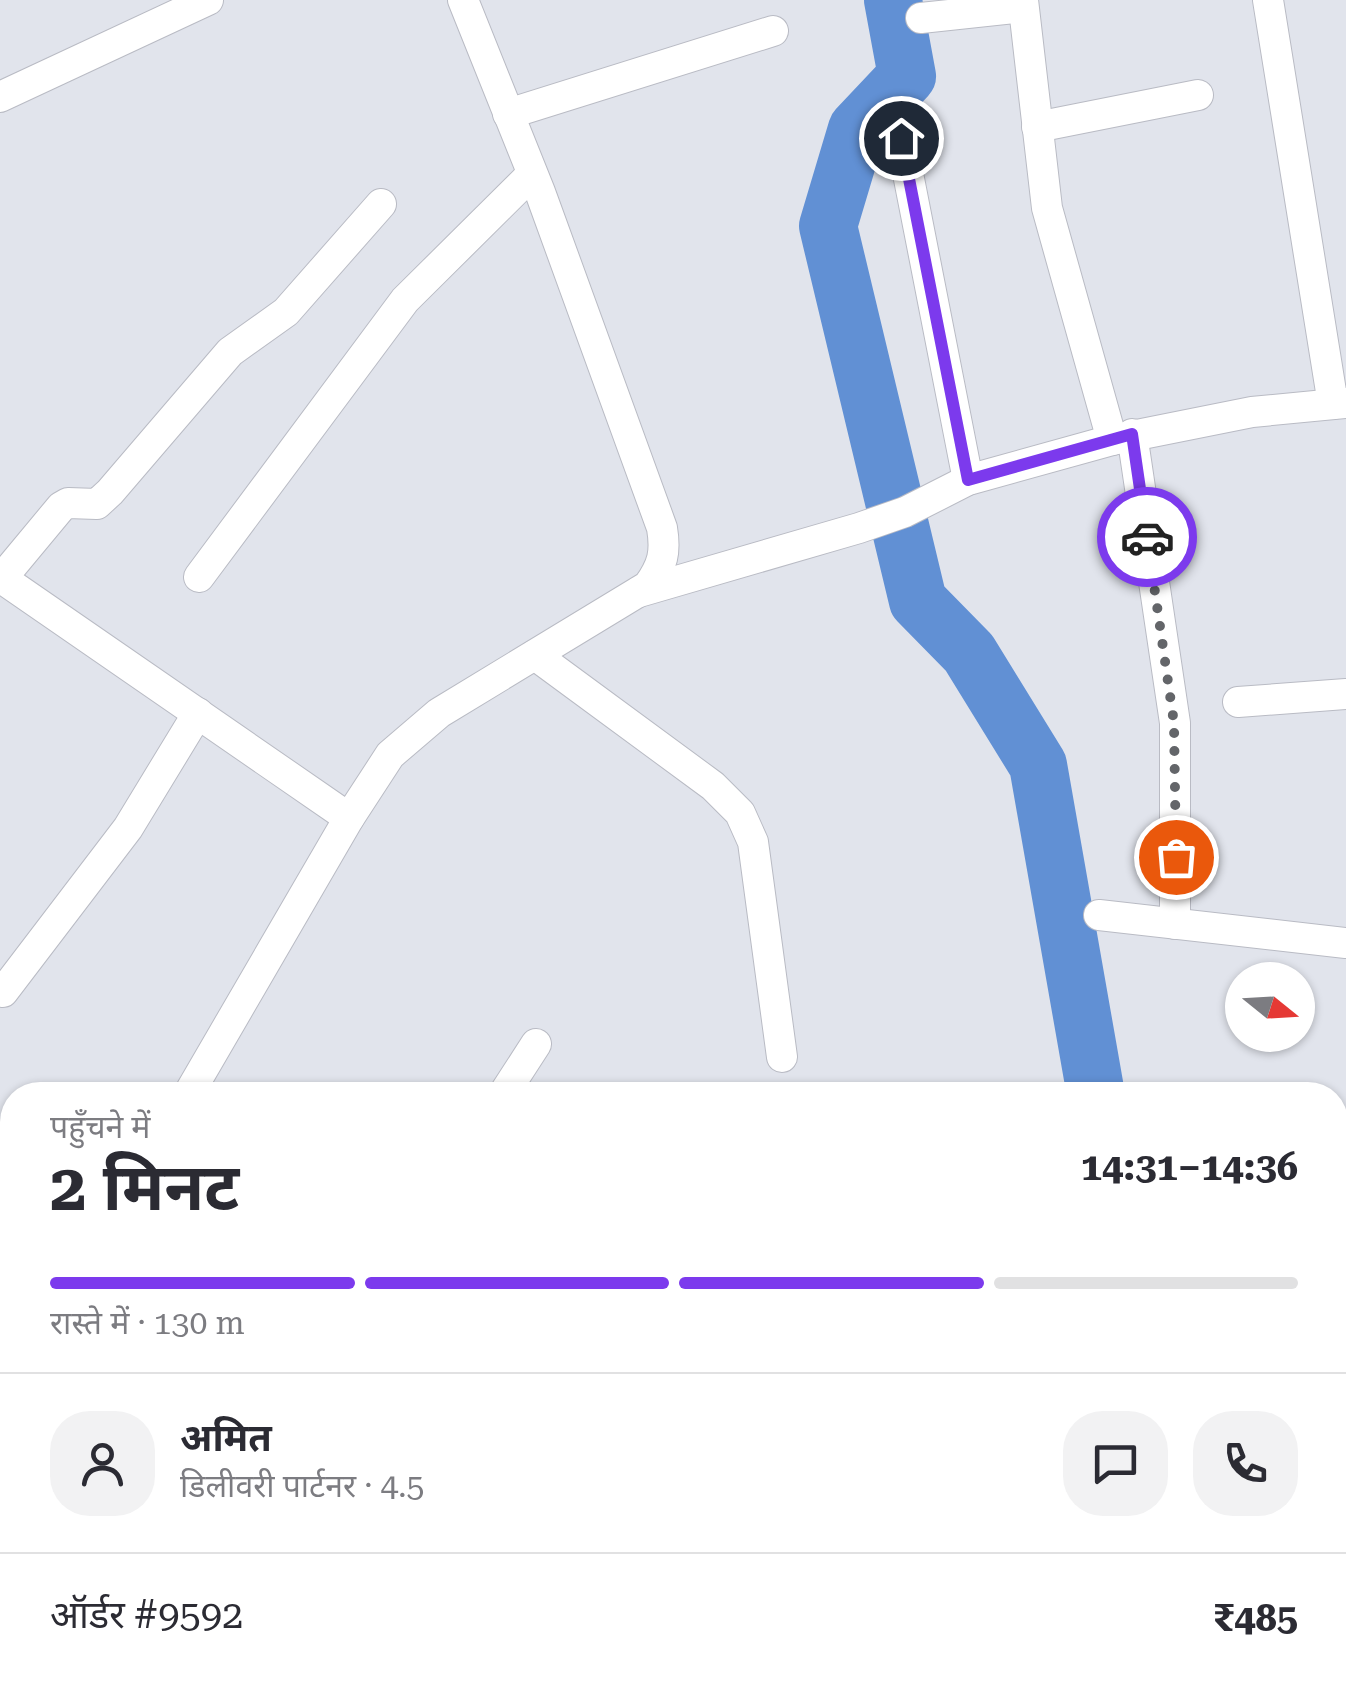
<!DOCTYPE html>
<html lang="hi">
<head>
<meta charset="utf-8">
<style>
	:root { --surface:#fff; --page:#f2f2f3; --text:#2b2b33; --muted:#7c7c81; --line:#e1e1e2; --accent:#7c3aed }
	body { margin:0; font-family:"Roboto Serif","Noto Sans Devanagari",serif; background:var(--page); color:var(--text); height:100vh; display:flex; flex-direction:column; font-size:38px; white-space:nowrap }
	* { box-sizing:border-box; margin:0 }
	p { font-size:32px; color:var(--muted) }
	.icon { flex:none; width:55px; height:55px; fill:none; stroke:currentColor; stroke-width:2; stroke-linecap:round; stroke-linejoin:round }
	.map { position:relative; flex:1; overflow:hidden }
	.sheet { position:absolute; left:0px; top:1082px; width:1348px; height:622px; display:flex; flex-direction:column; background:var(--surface); border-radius:40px 40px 0 0; box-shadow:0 2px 8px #0004 }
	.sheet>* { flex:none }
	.needle { width:65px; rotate:108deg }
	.controls { position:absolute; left:1225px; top:962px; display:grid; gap:20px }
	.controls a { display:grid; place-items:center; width:90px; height:90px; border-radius:50%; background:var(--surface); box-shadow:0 2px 8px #0004; font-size:50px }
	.pin { position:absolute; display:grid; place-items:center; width:85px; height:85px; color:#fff; margin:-42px; border:5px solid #fff; border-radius:50%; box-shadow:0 2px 10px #0007 }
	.courier { position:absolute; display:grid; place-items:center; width:100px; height:100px; margin:-50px; border:8px solid #7c3aed; border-radius:50%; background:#fff; color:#222; box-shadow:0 2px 12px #0007 }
	.summary em { font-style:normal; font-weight:700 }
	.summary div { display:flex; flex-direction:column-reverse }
	.summary { display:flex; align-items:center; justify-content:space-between; height:170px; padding:0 50px }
	h1 { font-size:65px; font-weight:700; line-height:75px }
	.bar { display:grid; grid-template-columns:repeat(4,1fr); gap:15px 10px; align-content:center; height:120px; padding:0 50px }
	.bar i { height:12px; border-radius:8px; background:var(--line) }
	.bar .current { background:var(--accent) }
	.bar p { grid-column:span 4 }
	.line { display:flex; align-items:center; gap:25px; padding:0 50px; border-top:2px solid var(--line) }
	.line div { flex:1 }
	.round { display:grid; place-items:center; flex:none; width:105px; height:105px; border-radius:40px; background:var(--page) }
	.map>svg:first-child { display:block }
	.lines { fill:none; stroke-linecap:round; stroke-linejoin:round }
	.river { stroke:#6190d4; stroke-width:58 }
	.street-casing { stroke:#b9bbc4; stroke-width:32 }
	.secondary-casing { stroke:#b9bbc4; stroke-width:45 }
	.street { stroke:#fff; stroke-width:30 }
	.secondary { stroke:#fff; stroke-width:42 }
	.done { stroke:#636569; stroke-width:10; stroke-dasharray:0 18 }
	.route { stroke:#7c3aed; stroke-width:12 }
</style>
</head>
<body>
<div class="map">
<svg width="1346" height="1704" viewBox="0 0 1346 1704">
	<rect width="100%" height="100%" fill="#e1e4ec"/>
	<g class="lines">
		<!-- river -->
		<g class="river">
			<polyline points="893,0 907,76 857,129 828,226 918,601 969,653 1038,765 1096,1095"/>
			<polyline points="630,1704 641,1692"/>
		</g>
		<defs>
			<g id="street">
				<polyline points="1023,0 1047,208 1112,440"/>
				<polyline points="1268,0 1333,404"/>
				<polyline points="921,18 1023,7"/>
				<polyline points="0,97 208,0"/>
				<polyline points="508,114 773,31"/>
				<polyline points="1037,127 1198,95"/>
				<polyline points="901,138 968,480"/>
				<polyline points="1132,434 1175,723 1175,924"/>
				<polyline points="0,577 349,818"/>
				<polyline points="199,577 405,300 532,174"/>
				<polyline points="2,578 61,507 68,503 97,504 110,492 230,352 286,312 381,204"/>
				<polyline points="639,592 859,528 905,512 968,480 1112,440 1252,412 1346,403"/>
				<polyline points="535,655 713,786 740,813 753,842 782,1057"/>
				<polyline points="1238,702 1346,694"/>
				<polyline points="1099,915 1346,943"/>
				<polyline points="3,992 128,828 198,713"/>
				<path d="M188,1095L349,818L390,755L439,713L648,586C663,565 666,552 662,528L540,192L463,0"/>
				<polyline points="503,1095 536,1044"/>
				<polyline points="1335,1223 1346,1224"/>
				<polyline points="1335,1327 1346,1302"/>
				<polyline points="0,1379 12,1362"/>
				<polyline points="1335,1501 1346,1507"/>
				<polyline points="1335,1626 1346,1632"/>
				<polyline points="446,1692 462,1704"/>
				<polyline points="242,1704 256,1692"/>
				<polyline points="803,1704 815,1692"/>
			</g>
			<g id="secondary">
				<polyline points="0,1450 12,1461"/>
				<polyline points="0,1513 12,1523"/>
				<polyline points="213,1692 226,1704"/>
				<polyline points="281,1692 296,1704"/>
			</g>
		</defs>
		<!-- street casing -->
		<use href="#street" class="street-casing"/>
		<!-- secondary casing -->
		<use href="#secondary" class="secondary-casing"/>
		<!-- street -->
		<use href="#street" class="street"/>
		<!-- secondary -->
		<use href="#secondary" class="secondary"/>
	</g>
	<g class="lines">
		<!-- done -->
		<polyline class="done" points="1147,537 1174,723 1176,857"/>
		<!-- route -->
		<polyline class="route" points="901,138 968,480 1132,434 1147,537"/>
	</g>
</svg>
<div class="controls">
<a><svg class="needle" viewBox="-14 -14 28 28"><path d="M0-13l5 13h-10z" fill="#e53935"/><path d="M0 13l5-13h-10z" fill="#7c7c81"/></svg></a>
</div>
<div class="pin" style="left:1176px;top:857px;background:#ea580c"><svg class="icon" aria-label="bag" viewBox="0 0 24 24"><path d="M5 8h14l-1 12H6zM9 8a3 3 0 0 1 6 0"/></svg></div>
<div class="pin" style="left:901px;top:138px;background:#1f2937"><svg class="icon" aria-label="home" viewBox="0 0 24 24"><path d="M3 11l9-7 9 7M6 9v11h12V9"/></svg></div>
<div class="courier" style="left:1147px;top:537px"><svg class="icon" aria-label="car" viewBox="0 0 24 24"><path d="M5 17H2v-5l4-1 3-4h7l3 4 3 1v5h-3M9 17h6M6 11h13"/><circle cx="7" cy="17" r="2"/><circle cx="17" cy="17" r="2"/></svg></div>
<section class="sheet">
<div class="summary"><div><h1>2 मिनट</h1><p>पहुँचने में</p></div><em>14:31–14:36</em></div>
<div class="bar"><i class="current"></i><i class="current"></i><i class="current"></i><i></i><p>रास्ते में · 130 m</p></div>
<div class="line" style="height:180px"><a class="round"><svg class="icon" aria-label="person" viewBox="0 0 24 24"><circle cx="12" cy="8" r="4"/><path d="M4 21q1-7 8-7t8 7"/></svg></a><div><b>अमित</b><p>डिलीवरी पार्टनर · 4.5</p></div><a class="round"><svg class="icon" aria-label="chat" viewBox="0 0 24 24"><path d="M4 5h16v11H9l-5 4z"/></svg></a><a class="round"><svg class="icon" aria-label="phone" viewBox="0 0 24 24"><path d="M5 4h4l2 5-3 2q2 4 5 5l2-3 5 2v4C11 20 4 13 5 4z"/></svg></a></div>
<div class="line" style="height:130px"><div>ऑर्डर #9592</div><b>₹485</b></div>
</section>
</div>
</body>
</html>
